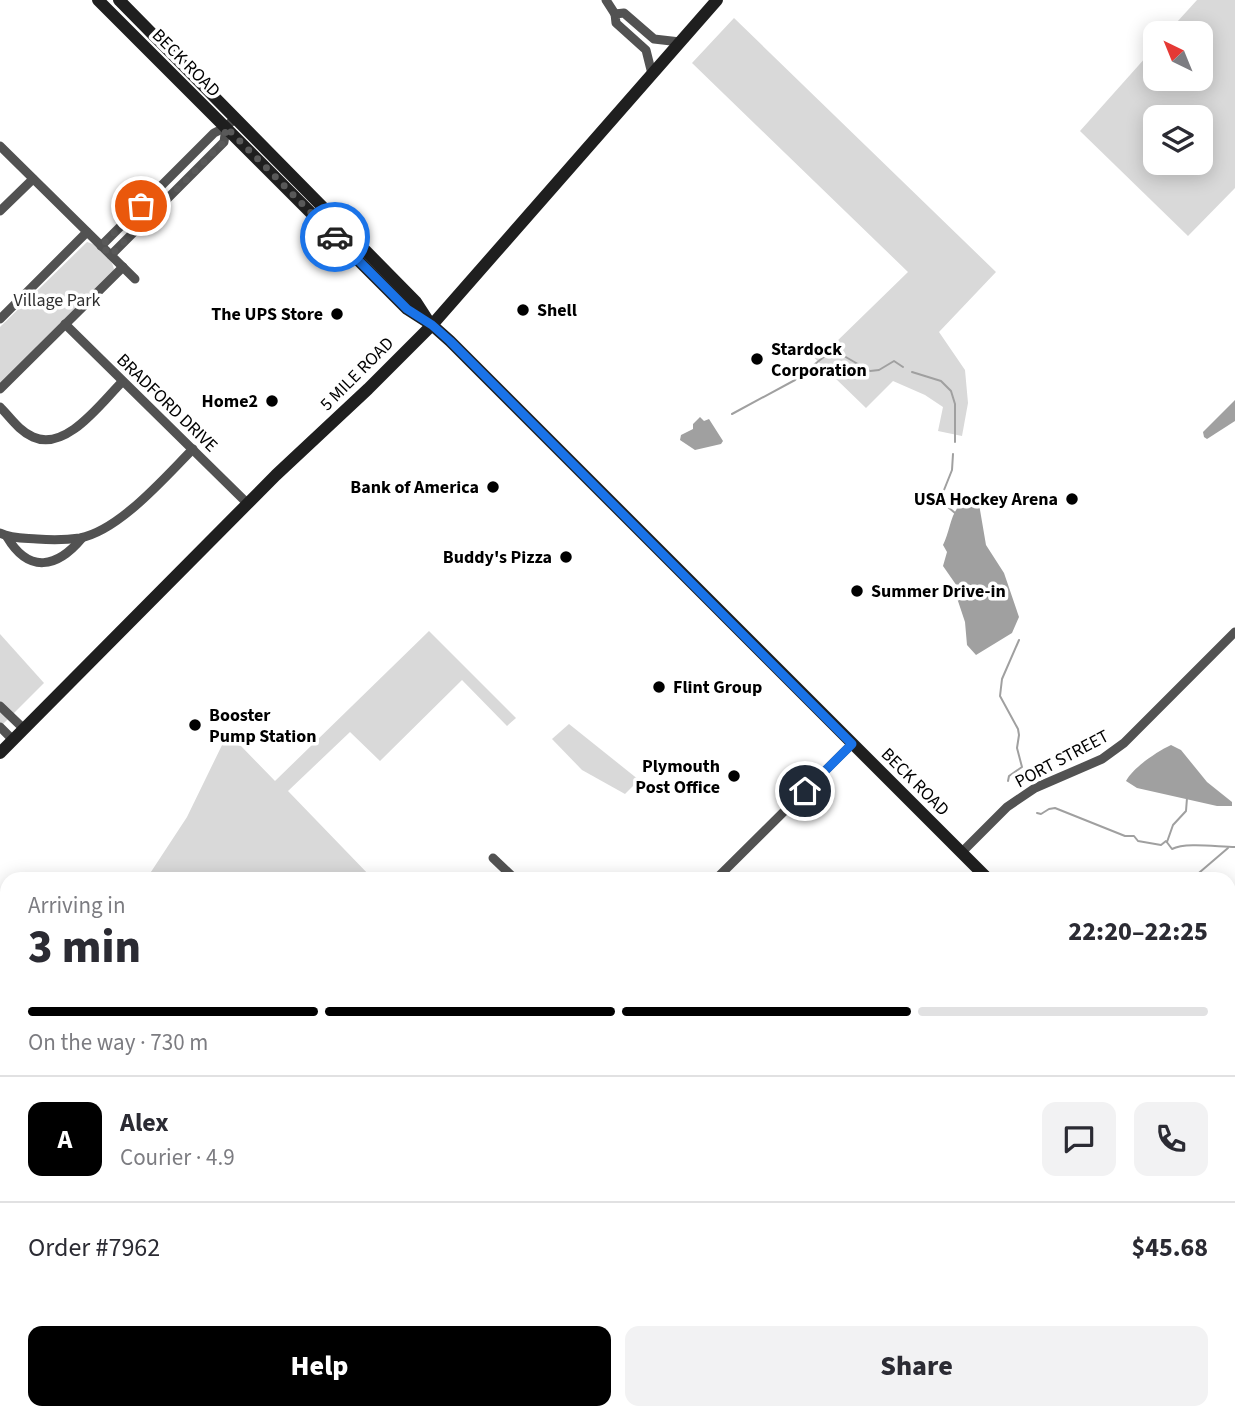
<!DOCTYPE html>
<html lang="en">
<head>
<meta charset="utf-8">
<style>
	:root { --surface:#fff; --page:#f2f2f3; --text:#2b2b33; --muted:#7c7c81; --line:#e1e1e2; --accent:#000 }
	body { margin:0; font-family:"Source Sans 3",sans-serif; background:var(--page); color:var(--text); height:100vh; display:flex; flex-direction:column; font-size:26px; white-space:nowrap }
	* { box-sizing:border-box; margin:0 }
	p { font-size:23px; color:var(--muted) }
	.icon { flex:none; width:38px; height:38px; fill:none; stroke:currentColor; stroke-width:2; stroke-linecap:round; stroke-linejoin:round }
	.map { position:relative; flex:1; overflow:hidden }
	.sheet { position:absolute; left:0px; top:872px; width:1236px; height:548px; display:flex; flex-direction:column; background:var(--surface); border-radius:21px 21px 0 0; box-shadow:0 4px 18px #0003 }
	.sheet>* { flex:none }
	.needle { width:46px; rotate:317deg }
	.controls { position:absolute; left:1143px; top:21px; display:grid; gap:14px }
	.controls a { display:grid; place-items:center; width:70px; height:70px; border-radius:14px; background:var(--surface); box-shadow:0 4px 18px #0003; font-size:35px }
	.pin { position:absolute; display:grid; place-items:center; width:60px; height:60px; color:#fff; margin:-30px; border:4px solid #fff; border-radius:50%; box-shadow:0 2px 7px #0007 }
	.courier { position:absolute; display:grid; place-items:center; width:70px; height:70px; margin:-35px; border:5px solid #1a73e8; border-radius:50%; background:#fff; color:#222; box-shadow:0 2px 9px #0007 }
	.overview em { font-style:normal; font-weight:800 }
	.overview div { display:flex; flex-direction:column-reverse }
	.overview { display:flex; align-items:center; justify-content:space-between; height:119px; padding:0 28px }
	h1 { font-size:46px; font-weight:800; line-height:52px }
	.bar { display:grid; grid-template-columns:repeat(4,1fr); gap:10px 7px; align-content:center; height:84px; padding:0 28px }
	.bar i { height:9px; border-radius:5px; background:var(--line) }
	.bar .active { background:var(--accent) }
	.bar p { grid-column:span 4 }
	.line { display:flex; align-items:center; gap:18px; padding:0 28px; border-top:2px solid var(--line) }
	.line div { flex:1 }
	.round { display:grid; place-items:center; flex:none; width:74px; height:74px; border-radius:14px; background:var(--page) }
	.button { display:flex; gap:14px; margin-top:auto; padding:14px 28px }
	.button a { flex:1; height:80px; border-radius:14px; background:var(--accent); color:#fff; font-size:28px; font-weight:800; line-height:80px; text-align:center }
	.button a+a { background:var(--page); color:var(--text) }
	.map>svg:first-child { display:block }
	.green { fill:#d9d9d9; fill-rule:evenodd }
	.water { fill:#a0a0a0 }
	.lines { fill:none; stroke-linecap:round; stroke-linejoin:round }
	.stream { stroke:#a0a0a0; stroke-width:2 }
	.street { stroke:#525252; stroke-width:9 }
	.secondary { stroke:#1f1f1f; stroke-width:12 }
	.highway { stroke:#000; stroke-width:16 }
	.rail { stroke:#000; stroke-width:2; stroke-dasharray:10 3.5 2 3.5; stroke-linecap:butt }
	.done { stroke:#595959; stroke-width:7; stroke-dasharray:0 12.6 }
	.route { stroke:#1a73e8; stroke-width:9 }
	.poi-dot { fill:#000; stroke:#fff; stroke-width:2.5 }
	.labels { text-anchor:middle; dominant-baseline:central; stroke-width:7; stroke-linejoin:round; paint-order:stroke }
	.street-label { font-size:18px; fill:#000; stroke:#fff }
	.park-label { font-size:18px; fill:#303030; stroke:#fff }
	.poi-label { font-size:18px; font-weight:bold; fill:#000; stroke:#fff; text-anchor:end }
</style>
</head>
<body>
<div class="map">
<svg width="1235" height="1418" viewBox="0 0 1235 1418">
	<rect width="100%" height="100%" fill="#fff"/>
	<!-- green -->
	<g class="green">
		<path d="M1197,0H1235V188L1188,236L1080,131L1155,47V79H1200V33H1167ZM1155,117H1200V163H1155Z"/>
		<polygon points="734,18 996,272 939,332 965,370 968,403 962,436 938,431 943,407 925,395 893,381 866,408 801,345 832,346 908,272 692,63"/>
		<path d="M87,242C98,244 115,261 114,272L0,386V327Z"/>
		<polygon points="429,631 516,718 507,726 462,680 380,761 350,732 288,791 372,878 147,878 187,817 224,741 241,746 275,781"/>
		<polygon points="0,634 44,683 0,727"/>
		<polygon points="569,724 639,780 625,794 582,770 552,739"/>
		<polygon points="7,1399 7,1412 582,1412 576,1418 0,1418 0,1401"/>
	</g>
	<!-- water -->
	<g class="water">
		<polygon points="1235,400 1235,421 1207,439 1204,437 1203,432"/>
		<polygon points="700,417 704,421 709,419 723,441 721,444 695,450 680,440 681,435 693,429 693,424"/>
		<path d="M974,499L979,504L986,545L1004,573L1019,617L1012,633L976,655L967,645L965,622L956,595L959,589L943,566L947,552L943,545C952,528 950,501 974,499Z"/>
		<path d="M1171,745L1181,750L1207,782L1232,802V806H1217L1137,788L1126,781C1133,768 1156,752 1171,745Z"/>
	</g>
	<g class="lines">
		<!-- stream -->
		<g class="stream">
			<polyline points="912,372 941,381 951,391 955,404 955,442"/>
			<polyline points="732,414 795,380 830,352 844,356 870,371 879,370 894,361 903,367"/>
			<polyline points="953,454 952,470 942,495 948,507 955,513"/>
			<polyline points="1008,781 1009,776 1022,767 1017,748 1019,735 1018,729 1000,696 1002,679 1019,640"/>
			<path d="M1037,813L1041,814L1049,809L1055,808L1125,836H1134L1138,841L1161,845L1166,841L1172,849C1186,842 1218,847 1235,847"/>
			<polyline points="1167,842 1173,825 1186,811 1187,798"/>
			<polyline points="1193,878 1228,848"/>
			<polyline points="1228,937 1235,932"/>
			<polyline points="605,1412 608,1418"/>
		</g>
		<!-- street -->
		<g class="street">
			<polyline points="606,0 615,14"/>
			<polyline points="652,74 646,50 616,23 615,14 624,13 654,39 680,42"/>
			<polyline points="0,146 135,279"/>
			<polyline points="0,211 33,179"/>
			<polyline points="101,246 214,133 226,127 235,118"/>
			<polyline points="111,255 224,142 226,127"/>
			<polyline points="0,319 87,232"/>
			<polyline points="65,324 248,504"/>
			<polyline points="0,389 123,267"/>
			<path d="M0,407C10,417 19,431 33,437C66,452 101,403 122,382"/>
			<path d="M0,533C11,539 25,538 37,539C50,540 66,540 80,538C120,530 165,477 193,449"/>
			<path d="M7,537C29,574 57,568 82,538"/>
			<polyline points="0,706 24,729"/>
			<polyline points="0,727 13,740"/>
			<polyline points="961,853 1007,807 1035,788 1102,759 1124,743 1235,632"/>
			<polyline points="493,858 514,878"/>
			<polyline points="717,878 852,744"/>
			<polyline points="1228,969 1235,964"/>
			<polyline points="1228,983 1235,978"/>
			<polyline points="1021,1418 1024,1412"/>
		</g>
		<!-- secondary -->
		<g class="secondary">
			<polyline points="98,0 407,309 432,325 450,341 987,878"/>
			<polyline points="119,0 416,302 427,319"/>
			<polyline points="0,753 276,475 368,389 432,325 717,0"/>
		</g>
		<!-- highway -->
		<polyline class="highway" points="1228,1155 1235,1166"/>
		<!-- rail -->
		<g class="rail">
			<polyline points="1228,913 1235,908"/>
			<polyline points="3,1418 19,1412"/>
		</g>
	</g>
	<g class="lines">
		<!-- done -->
		<polyline class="done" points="141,206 101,246 111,255 224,142 226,127 335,237"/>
		<!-- route -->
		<polyline class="route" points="335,237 407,309 432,325 450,341 852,744 805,791"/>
	</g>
	<!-- markers -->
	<g class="poi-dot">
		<circle cx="523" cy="310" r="7"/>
		<circle cx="337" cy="314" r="7"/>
		<circle cx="757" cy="359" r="7"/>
		<circle cx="272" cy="401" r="7"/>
		<circle cx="493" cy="487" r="7"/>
		<circle cx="1072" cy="499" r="7"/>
		<circle cx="566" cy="557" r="7"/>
		<circle cx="857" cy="591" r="7"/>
		<circle cx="659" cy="687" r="7"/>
		<circle cx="195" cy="725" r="7"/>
		<circle cx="734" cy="776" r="7"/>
	</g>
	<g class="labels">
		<!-- street labels -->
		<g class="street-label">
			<text transform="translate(186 63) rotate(45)">BECK ROAD</text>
			<text transform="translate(357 374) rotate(-45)">5 MILE ROAD</text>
			<text transform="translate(167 403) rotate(44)">BRADFORD DRIVE</text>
			<text transform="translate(1062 759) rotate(-28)">PORT STREET</text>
			<text transform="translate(915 782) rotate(45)">BECK ROAD</text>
		</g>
		<!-- park labels -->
		<g class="park-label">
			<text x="57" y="300">Village Park</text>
		</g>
		<!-- poi labels -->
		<g class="poi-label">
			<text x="537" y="310" text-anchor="start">Shell</text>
			<text x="323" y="314">The UPS Store</text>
			<text x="771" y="349" text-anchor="start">Stardock<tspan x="771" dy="21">Corporation</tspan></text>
			<text x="258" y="401">Home2</text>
			<text x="479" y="487">Bank of America</text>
			<text x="1058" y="499">USA Hockey Arena</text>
			<text x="552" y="557">Buddy's Pizza</text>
			<text x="871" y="591" text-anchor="start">Summer Drive-in</text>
			<text x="673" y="687" text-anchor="start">Flint Group</text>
			<text x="209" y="715" text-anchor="start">Booster<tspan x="209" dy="21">Pump Station</tspan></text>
			<text x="720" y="766">Plymouth<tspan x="720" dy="21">Post Office</tspan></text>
		</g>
	</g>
</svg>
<div class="controls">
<a><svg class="needle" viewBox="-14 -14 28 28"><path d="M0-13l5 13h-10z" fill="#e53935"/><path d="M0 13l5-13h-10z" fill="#7c7c81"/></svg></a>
<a><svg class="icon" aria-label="layers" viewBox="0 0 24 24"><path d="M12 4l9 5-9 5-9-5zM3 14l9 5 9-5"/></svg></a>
</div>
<div class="pin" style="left:141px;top:206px;background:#ea580c"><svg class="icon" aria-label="bag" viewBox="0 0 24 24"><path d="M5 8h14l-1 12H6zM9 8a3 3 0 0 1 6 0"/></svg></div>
<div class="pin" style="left:805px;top:791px;background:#1f2937"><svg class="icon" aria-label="home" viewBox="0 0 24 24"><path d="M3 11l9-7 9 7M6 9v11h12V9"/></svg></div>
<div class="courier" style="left:335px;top:237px"><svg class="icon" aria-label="car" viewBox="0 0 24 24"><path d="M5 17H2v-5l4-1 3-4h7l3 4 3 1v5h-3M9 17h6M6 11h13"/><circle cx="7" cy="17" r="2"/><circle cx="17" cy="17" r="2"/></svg></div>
<section class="sheet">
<div class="overview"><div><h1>3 min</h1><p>Arriving in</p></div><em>22:20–22:25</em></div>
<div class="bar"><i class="active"></i><i class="active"></i><i class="active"></i><i></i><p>On the way · 730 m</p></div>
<div class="line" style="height:126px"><b class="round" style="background:var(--accent);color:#fff">A</b><div><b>Alex</b><p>Courier · 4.9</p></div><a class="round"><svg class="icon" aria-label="chat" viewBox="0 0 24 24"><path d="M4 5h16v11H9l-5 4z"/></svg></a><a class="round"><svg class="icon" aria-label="phone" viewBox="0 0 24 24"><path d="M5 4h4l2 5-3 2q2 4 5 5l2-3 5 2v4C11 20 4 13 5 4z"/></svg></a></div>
<div class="line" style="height:91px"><div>Order #7962</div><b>$45.68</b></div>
<div class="button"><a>Help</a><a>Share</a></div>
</section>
</div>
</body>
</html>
